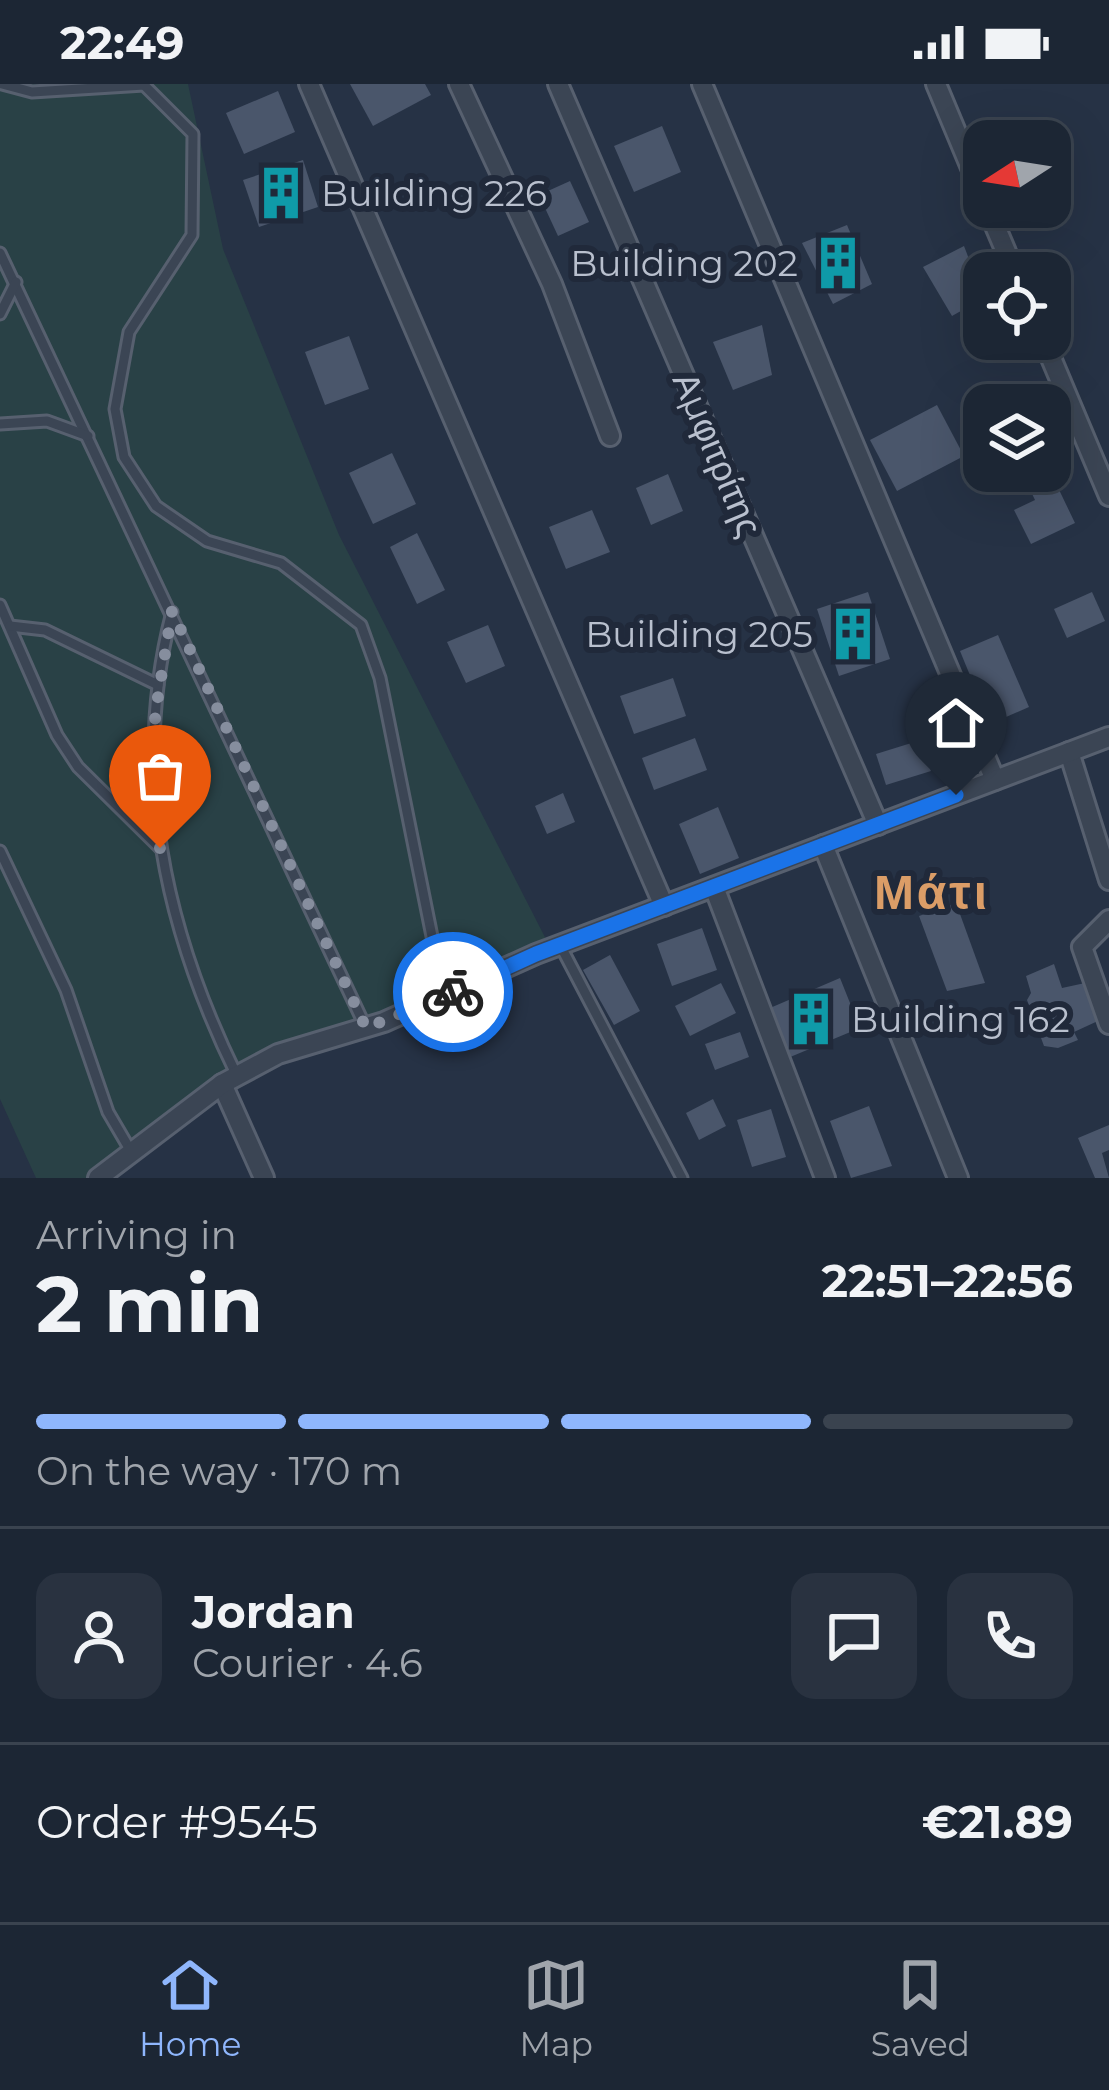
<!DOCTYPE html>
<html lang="en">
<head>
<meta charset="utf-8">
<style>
	:root { --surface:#1c2634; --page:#293240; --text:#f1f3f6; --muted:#a0a5ac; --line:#3a434f; --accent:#8fb6fc }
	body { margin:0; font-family:Montserrat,sans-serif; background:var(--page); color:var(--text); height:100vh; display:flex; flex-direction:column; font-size:45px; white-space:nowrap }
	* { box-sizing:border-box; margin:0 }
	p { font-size:39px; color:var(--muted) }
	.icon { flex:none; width:66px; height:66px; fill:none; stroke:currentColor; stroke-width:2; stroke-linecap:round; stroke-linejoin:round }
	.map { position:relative; height:1094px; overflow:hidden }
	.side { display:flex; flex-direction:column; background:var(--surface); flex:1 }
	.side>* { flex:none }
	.needle { width:78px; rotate:258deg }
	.tools { position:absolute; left:963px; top:36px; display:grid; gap:24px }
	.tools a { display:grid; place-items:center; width:108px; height:108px; border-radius:24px; background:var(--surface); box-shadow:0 12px 48px #0002,0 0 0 3px var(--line); font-size:60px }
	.pin { position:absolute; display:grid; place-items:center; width:102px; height:102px; color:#fff; margin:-123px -51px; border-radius:50% 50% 50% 0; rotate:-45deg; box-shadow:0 0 12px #0007 }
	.pin .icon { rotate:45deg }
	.courier { position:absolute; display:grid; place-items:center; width:120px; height:120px; margin:-60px; border:9px solid #1a73e8; border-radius:50%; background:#fff; color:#222; box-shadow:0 3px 15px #0007 }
	.head em { font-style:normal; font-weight:700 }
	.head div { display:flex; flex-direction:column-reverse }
	.head { display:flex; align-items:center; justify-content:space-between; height:204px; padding:0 36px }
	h1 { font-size:78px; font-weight:700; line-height:90px }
	.bar { display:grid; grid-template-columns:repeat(4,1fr); gap:18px 12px; align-content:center; height:144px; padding:0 36px }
	.bar i { height:15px; border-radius:9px; background:var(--line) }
	.bar .selected { background:var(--accent) }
	.bar p { grid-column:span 4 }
	.line { display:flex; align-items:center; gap:30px; padding:0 36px; border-top:3px solid var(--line) }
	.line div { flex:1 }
	.round { display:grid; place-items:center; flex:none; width:126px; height:126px; border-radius:24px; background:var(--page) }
	.status { display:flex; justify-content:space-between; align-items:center; height:84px; padding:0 60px; background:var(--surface); direction:ltr }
	.status svg { height:33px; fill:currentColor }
	.tab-bar { display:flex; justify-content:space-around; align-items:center; height:168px; border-top:3px solid var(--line); background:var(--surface); font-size:33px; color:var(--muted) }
	.tab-bar a { display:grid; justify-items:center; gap:6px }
	.tab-bar .selected { color:var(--accent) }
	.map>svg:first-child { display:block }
	.green { fill:#294146 }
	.building { fill:#4a566b }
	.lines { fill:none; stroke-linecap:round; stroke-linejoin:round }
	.service-casing { stroke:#57606f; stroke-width:15 }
	.minor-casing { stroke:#57606f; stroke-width:24 }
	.service { stroke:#3b4554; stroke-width:9 }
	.minor { stroke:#3b4554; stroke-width:18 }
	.done { stroke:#868e9e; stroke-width:12; stroke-dasharray:0 21.6 }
	.route { stroke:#1a73e8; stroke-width:15 }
	.labels { text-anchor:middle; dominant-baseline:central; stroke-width:12; stroke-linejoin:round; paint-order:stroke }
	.poi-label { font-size:36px; fill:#b9c0ce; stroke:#20293a; text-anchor:start }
	.street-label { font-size:36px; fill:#b9c0ce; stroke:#20293a }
	.district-label { font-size:48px; font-weight:bold; letter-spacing:3px; fill:#db9d67; stroke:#20293a }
</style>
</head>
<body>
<div class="status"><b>22:49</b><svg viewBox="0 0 49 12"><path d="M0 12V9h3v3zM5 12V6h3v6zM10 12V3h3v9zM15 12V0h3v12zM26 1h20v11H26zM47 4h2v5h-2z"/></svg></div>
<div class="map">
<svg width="1109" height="1094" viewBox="0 0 1109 1094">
	<rect width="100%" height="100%" fill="#263245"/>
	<!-- green -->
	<polygon class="green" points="0,0 188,0 223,165 339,451 551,865 312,953 92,1094 36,1094 0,1015"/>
	<!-- building -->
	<g class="building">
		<polygon points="350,0 425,0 431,11 373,42"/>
		<polygon points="278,7 295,48 244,70 226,29"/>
		<polygon points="662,42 681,88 634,108 614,62"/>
		<polygon points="303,76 318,123 259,143 243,96"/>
		<polygon points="570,97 589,138 558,152 539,111"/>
		<polygon points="847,141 872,200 833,220 802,159"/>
		<polygon points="964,162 984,214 952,232 923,183"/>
		<polygon points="762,241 772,291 733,306 713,258"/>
		<polygon points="349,252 369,305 325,321 305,268"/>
		<polygon points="937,321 964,372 897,407 870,356"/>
		<polygon points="392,369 416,420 373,440 349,389"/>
		<polygon points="1021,387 1050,387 1075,439 1031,460 1014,426 1035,416"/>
		<polygon points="668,390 683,427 651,441 636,404"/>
		<polygon points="592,426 610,468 566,485 549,443"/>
		<polygon points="417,449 445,506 417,520 390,463"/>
		<polygon points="868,508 890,575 839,592 817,525"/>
		<polygon points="1092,508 1105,537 1067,554 1054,525"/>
		<polygon points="488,541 505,582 466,599 447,558"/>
		<polygon points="998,551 1029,623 990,640 960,567"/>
		<polygon points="673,594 686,632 634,650 620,612"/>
		<polygon points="695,654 707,686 654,706 642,674"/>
		<polygon points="921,656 931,687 886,701 876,670"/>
		<polygon points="563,709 575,738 547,750 535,722"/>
		<polygon points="718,723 739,774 700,790 679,740"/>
		<polygon points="956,819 985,899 947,907 919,832"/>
		<polygon points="702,844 717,886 672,902 657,860"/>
		<polygon points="610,871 640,927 614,941 583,886"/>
		<polygon points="1054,880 1062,904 1085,899 1100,936 1074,948 1078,956 1058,964 1044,962 1027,916 1031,909 1026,892"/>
		<polygon points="840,894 860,944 783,976 763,927"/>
		<polygon points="721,899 736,929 690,952 675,922"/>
		<polygon points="740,948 749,973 715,986 705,960"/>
		<polygon points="713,1015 726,1042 699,1056 686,1029"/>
		<polygon points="869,1022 892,1082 851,1094 830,1037"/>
		<polygon points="771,1025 786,1073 752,1083 737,1036"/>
		<polygon points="1109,1041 1109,1066 1102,1069 1109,1094 1095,1094 1078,1054"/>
	</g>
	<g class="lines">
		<defs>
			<g id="service">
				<polyline points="2,0 32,8 144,1 193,50 192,151 129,248 115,325 124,373 156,422 207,457 281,479 361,541 380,594 444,912"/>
				<polyline points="0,169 366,944"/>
				<polyline points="0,230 16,198"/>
				<polyline points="0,340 47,337 88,352"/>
				<polyline points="0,521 57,651 78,683 160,764"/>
				<path d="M172,528C130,690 165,845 237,992"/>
				<polyline points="10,542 45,546 158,601"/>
				<polyline points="0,767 66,906 108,1028 132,1069"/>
				<polyline points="560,861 682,1094"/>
			</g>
			<g id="minor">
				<polyline points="309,0 664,822"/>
				<polyline points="459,0 552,200 610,352"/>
				<polyline points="558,0 878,741"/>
				<polyline points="702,0 995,696"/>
				<polyline points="936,0 984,115"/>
				<polyline points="987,123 1015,189"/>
				<polyline points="1043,255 1109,412"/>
				<polyline points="1069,668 1109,796"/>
				<polyline points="823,761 958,1094"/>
				<polyline points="714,803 825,1094"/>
				<polyline points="1109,836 1082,863 1109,940"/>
				<polyline points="222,1000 264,1094"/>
				<polyline points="98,1094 222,1000 278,970 384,938 536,870 1109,653"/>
			</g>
		</defs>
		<!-- service casing -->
		<use href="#service" class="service-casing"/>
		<!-- minor casing -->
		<use href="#minor" class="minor-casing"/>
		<!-- service -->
		<use href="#service" class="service"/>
		<!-- minor -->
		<use href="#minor" class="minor"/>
	</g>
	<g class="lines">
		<!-- done -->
		<polyline class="done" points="160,764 155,631 172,527 366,944 453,908"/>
		<!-- route -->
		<polyline class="route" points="453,908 536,870 956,711"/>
	</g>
	<!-- icons -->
	<defs>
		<symbol id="building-bare" viewBox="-9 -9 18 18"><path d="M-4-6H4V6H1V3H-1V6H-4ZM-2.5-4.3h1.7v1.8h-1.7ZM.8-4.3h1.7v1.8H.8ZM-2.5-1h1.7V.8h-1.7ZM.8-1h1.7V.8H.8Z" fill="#0f9aa8" stroke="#20293a" stroke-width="2.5" paint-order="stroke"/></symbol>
	</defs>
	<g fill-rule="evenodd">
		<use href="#building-bare" x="243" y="71" width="76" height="76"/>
		<use href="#building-bare" x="800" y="141" width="76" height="76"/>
		<use href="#building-bare" x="815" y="512" width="76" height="76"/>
		<use href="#building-bare" x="773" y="897" width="76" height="76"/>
	</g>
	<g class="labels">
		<!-- poi labels -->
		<g class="poi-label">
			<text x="321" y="109">Building 226</text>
			<text x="798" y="179" text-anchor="end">Building 202</text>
			<text x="813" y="550" text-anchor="end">Building 205</text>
			<text x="851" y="935">Building 162</text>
		</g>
		<!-- street labels -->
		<g class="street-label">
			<text transform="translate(718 370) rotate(67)">Αμφιτρίτης</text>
		</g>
		<!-- district labels -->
		<g class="district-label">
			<text x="932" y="808">Μάτι</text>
		</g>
	</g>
</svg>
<div class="tools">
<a><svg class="needle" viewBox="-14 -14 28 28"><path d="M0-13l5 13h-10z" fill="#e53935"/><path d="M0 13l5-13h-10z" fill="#a0a5ac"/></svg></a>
<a><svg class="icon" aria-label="locate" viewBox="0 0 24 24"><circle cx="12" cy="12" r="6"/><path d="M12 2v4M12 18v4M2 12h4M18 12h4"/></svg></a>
<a><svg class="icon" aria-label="layers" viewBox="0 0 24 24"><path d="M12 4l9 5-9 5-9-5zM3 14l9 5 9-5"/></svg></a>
</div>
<div class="pin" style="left:160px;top:764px;background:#ea580c"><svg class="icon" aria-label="bag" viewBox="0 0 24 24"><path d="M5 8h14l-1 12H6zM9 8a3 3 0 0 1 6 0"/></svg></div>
<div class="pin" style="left:956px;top:711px;background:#1f2937"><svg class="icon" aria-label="home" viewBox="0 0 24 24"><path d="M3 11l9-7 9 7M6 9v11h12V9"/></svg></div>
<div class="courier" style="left:453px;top:908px"><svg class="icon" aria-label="bike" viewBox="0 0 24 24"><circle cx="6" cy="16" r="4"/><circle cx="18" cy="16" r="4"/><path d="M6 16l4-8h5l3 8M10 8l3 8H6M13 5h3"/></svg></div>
</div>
<section class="side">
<div class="head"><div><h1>2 min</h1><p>Arriving in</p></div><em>22:51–22:56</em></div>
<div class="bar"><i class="selected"></i><i class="selected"></i><i class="selected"></i><i></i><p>On the way · 170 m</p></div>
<div class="line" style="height:216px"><a class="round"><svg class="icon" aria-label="person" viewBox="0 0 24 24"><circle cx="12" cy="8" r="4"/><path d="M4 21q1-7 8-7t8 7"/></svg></a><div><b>Jordan</b><p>Courier · 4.6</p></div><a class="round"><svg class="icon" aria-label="chat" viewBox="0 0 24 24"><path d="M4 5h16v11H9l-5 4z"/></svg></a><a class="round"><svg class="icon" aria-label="phone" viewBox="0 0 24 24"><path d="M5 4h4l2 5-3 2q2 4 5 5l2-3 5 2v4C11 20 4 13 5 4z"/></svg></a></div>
<div class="line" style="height:156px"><div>Order #9545</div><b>€21.89</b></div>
</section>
<nav class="tab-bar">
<a class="selected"><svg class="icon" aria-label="home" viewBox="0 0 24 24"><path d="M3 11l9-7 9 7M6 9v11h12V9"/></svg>Home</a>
<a><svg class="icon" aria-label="map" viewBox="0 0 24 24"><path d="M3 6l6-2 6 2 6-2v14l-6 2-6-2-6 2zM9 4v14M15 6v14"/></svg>Map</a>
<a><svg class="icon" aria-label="saved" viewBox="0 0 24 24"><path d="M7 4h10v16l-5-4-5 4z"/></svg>Saved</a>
</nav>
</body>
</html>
